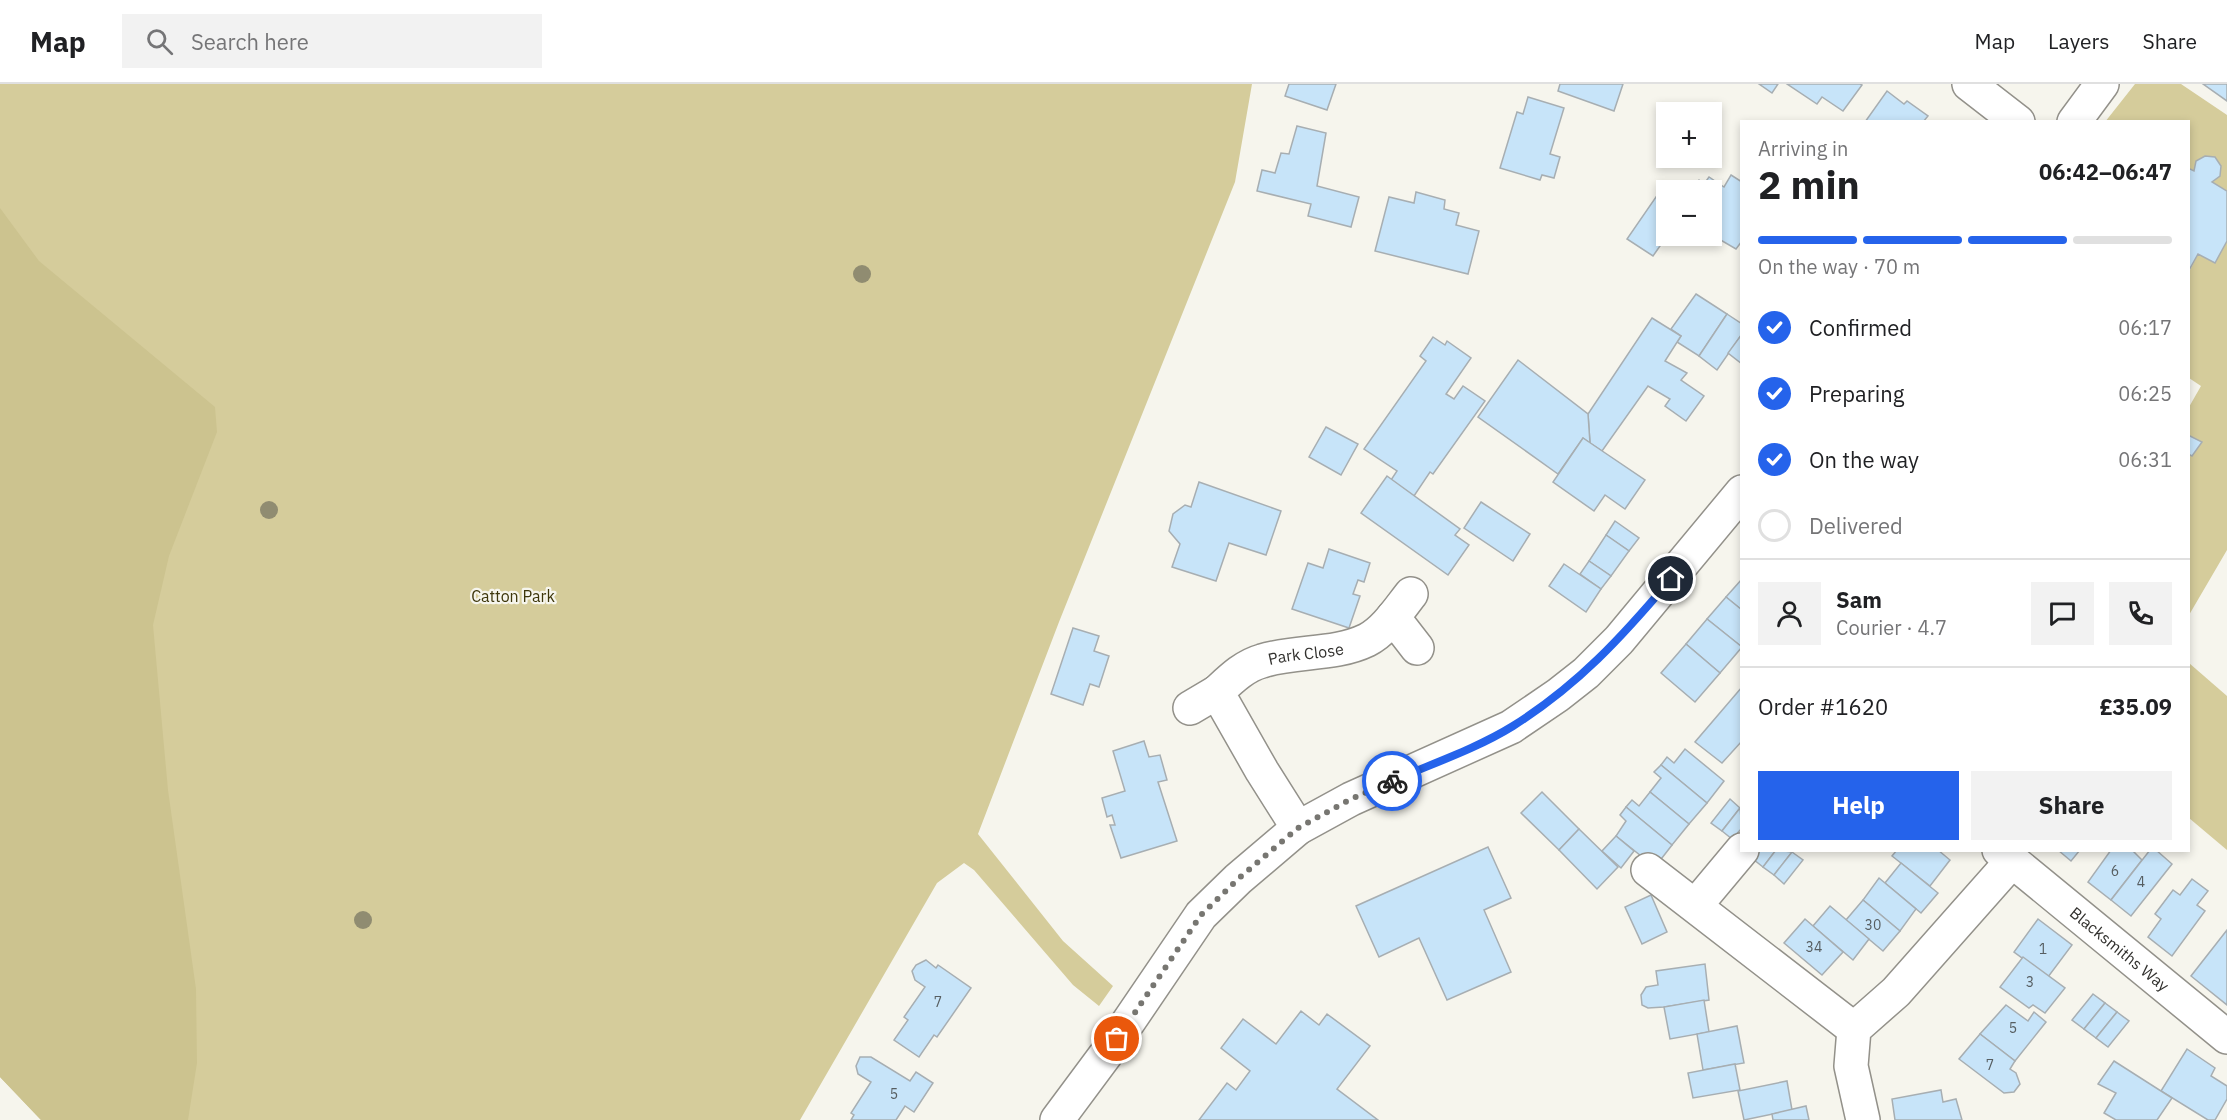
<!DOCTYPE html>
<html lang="en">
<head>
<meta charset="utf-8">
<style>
	:root { --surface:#fff; --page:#f2f2f2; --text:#202124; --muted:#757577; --line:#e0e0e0; --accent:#2563eb }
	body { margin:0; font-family:"IBM Plex Sans",sans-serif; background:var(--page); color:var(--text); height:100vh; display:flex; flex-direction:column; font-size:22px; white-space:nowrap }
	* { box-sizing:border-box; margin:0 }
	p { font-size:20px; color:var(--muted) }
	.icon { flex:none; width:33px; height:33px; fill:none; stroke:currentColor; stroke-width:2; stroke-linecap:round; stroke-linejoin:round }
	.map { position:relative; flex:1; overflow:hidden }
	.details { position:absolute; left:1740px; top:36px; width:450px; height:732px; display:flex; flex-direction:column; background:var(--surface); border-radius:0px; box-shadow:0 3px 9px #0003 }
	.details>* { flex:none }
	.controls { position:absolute; left:1656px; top:18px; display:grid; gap:12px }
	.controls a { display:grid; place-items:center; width:66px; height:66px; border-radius:0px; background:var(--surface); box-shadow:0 3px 9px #0003; font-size:30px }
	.pin { position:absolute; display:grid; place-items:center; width:51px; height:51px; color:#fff; margin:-26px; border:3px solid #fff; border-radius:50%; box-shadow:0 2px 6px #0007 }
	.courier { position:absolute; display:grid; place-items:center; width:60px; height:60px; margin:-30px; border:4px solid #2563eb; border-radius:50%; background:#fff; color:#222; box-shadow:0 2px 8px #0007 }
	.head em { font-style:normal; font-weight:700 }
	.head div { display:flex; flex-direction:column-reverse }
	.head { display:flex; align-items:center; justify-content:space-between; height:102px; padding:0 18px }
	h1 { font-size:39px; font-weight:700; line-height:45px }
	.bar { display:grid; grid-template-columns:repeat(4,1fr); gap:9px 6px; align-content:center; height:72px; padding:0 18px }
	.bar i { height:8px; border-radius:4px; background:var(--line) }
	.bar .active { background:var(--accent) }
	.bar p { grid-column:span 4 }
	.line { display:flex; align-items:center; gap:15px; padding:0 18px; border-top:2px solid var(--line) }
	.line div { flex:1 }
	.round { display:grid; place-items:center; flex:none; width:63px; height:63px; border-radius:0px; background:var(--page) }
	ol { padding:0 18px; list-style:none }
	li { display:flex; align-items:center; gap:18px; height:66px }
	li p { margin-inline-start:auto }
	li .icon { padding:6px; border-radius:50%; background:var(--accent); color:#fff; stroke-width:4 }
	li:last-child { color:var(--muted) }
	li i { width:33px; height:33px; border:3px solid var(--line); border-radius:50% }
	.primary-button { display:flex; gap:12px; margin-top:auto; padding:12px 18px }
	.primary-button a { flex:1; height:69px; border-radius:0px; background:var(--accent); color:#fff; font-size:24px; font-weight:700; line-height:69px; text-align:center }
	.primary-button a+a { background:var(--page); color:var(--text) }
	header { display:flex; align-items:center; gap:36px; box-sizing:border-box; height:84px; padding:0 30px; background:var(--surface); border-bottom:2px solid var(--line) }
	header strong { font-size:28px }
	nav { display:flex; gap:33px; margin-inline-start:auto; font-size:21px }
	.search { width:420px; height:54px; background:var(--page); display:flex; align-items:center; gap:15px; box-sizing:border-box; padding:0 21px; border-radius:0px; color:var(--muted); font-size:22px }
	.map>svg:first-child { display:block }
	.green { fill:#d5cc9b }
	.forest { fill:#ccc38f }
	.building { fill:#c7e4f9; stroke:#a7aeb2; stroke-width:1.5 }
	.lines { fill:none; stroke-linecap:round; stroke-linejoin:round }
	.minor-casing { stroke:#93918a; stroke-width:36 }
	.minor { stroke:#fff; stroke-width:33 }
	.tree { fill:#908c71 }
	.done { stroke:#777671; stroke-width:6; stroke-dasharray:0 10.8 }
	.route { stroke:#2563eb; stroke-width:8 }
	.labels { text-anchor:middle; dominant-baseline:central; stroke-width:4.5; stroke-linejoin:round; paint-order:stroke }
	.number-label { font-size:14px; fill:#575e61 }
	.park-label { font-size:16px; fill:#3d360b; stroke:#f6f5ed }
	.street-label { font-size:16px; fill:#32312e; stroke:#f6f5ed }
</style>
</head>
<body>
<header>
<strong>Map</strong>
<div class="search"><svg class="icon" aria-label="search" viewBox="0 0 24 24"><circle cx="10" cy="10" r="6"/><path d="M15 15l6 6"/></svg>Search here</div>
<nav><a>Map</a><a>Layers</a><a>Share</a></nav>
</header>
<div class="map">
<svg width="2227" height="1036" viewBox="0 0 2227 1036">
	<rect width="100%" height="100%" fill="#f6f5ed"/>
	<!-- green -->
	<g class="green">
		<polygon points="0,0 1252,0 1235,98 1059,538 978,750 1063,857 1113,902 1099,922 1073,901 974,786 964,779 937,799 800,1036 41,1036 0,993"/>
		<polygon points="2135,0 2181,0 2227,31 2227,107 2212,98 2220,92 2221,82 2215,73 2205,72 2196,77 2194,87 2189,84 2188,38 2105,38"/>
		<polygon points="2227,157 2227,466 2189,531 2189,323 2201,302 2189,294 2189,188 2198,170 2215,179"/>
		<polygon points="2189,579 2227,612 2227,766 2189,734"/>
	</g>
	<!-- forest -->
	<polygon class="forest" points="0,124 39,177 215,323 217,348 169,472 153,541 168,706 196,905 197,979 188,1036 41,1036 0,993"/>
	<!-- building -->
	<g class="building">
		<polygon points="1289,0 1336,0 1327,26 1285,12"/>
		<polygon points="1560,0 1623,0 1614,27 1558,7"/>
		<polygon points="1759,0 1778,0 1772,9"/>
		<polygon points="1787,0 1860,0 1862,1 1843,27 1822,13 1817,20"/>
		<polygon points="2203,0 2227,0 2227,17"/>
		<polygon points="1887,7 1904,20 1907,17 1928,32 1923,38 1865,38"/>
		<polygon points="1528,13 1564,24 1550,70 1560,73 1554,94 1542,91 1540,96 1500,84 1517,28 1523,30"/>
		<polygon points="1297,42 1326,49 1317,102 1359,113 1351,143 1308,132 1311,120 1257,107 1262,86 1275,89 1281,69 1289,70"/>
		<polygon points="2205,72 2215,73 2221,82 2220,92 2212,98 2227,107 2227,157 2215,179 2198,170 2188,188 2188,84 2194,87 2196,77"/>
		<polygon points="1731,91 1742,98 1742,157 1736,165 1712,151 1712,106 1692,106 1699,96 1704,100 1709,93 1724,103"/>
		<polygon points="1667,97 1680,106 1666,106 1667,152 1653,172 1627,155"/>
		<polygon points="1416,108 1445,116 1444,125 1459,129 1456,141 1479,147 1468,190 1375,167 1389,113 1414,119"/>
		<polygon points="1696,210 1727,230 1699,272 1677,258 1681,252 1671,245"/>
		<polygon points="1727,230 1742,240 1742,250 1717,286 1699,272"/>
		<polygon points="1652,234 1681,252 1665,277 1687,289 1681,296 1704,312 1686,337 1665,322 1670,315 1648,302 1602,367 1590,359 1588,330"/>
		<polygon points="1742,250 1742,280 1728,269"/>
		<polygon points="1433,253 1445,261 1447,257 1471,274 1446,310 1454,315 1463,302 1485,317 1433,390 1430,388 1414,412 1391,396 1397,387 1364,365 1426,277 1420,272"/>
		<polygon points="1518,276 1588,330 1590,359 1583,354 1558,390 1478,333"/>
		<polygon points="1326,343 1358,360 1341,391 1309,373"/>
		<polygon points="2188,351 2202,358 2192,372 2188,370"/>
		<polygon points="1583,354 1645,396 1625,425 1605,411 1594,427 1553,398"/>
		<polygon points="1387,392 1460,445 1455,451 1469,461 1448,491 1361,429"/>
		<polygon points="1199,398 1281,427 1266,471 1229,459 1216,497 1172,483 1180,460 1169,447 1173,430 1185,421 1191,423"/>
		<polygon points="1481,418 1530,450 1513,477 1464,444"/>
		<polygon points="1615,437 1639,454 1629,467 1606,451"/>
		<polygon points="1606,451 1629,467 1611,492 1589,477"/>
		<polygon points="1329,465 1370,479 1364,498 1358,496 1353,510 1360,512 1349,544 1292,525 1308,479 1323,484"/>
		<polygon points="1589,477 1611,492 1601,505 1580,490"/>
		<polygon points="1564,480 1601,505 1586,528 1549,502"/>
		<polygon points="1742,495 1742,526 1726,513"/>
		<polygon points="1726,513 1742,526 1742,563 1707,535"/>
		<polygon points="1707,535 1742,563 1720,589 1686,560"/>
		<polygon points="1073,544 1099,552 1094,567 1109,572 1099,603 1090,600 1083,621 1051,610"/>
		<polygon points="1686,560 1720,589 1695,618 1661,589"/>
		<polygon points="1742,603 1742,657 1722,679 1695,658"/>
		<polygon points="1144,657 1149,673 1160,671 1167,696 1158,698 1177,757 1121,774 1110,741 1115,741 1112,731 1107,733 1102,714 1125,707 1113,667"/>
		<polygon points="1685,665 1724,697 1707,719 1661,681 1667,673 1674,679"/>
		<polygon points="1661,681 1707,719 1689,740 1650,708 1661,694 1654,688"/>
		<polygon points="1542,708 1579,745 1559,766 1521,729"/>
		<polygon points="1650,708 1689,740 1672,761 1626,723 1632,716 1639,722"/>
		<polygon points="1730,715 1740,724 1722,747 1711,739"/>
		<polygon points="1626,723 1672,761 1655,783 1616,752 1626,737 1620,731"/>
		<polygon points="1740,724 1742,744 1732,755 1722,747"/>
		<polygon points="1579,745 1618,783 1597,805 1559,766"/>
		<polygon points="1616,752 1634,767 1621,784 1602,767"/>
		<polygon points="1488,763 1511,814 1484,826 1511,888 1447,916 1419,854 1379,873 1356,822"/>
		<polygon points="1759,766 1776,766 1763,783 1753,775"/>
		<polygon points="1776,766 1792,768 1774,791 1763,783"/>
		<polygon points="1897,766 1938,766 1950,776 1930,802 1892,772"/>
		<polygon points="2058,766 2080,766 2071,777"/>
		<polygon points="2111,766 2132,766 2142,776 2111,816 2088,798"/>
		<polygon points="2150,766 2156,766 2172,780 2131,832 2111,816"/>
		<polygon points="1792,768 1803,776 1784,800 1774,791"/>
		<polygon points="1901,779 1938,809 1921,829 1885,799"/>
		<polygon points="1879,794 1916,825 1900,847 1863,816"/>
		<polygon points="2192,795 2208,807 2197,821 2205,827 2172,872 2148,853 2161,835 2155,830 2173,806 2180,811"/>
		<polygon points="1651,811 1667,848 1642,860 1625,823"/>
		<polygon points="1863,816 1900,847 1883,867 1846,836"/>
		<polygon points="1830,822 1869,855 1853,876 1813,842"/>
		<polygon points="1805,835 1843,868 1822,891 1784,859"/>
		<polygon points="2038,835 2072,861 2048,893 2014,868"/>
		<polygon points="2227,846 2227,921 2191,892"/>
		<polygon points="2023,873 2065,904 2045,929 2033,921 2029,924 2000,903"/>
		<polygon points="926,876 936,884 938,881 971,904 937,953 934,951 919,973 894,956 908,936 904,933 925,903 915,896 912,887 916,881"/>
		<polygon points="1705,880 1709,916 1664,923 1648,924 1642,921 1641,911 1646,903 1658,901 1656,887"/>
		<polygon points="2093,910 2105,919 2084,945 2072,936"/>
		<polygon points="1704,916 1709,948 1670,955 1664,923"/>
		<polygon points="2105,919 2117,928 2096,954 2084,945"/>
		<polygon points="2006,921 2028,937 2034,928 2046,938 2015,977 1980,950"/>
		<polygon points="1301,927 1319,941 1327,930 1370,962 1337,1005 1378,1036 1199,1036 1227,999 1236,1006 1250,987 1221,964 1243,935 1276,960"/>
		<polygon points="2117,928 2129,937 2108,963 2096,954"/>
		<polygon points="1737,942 1744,979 1703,986 1697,950"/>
		<polygon points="1980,950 2015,977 2010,985 2016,989 2020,1000 2014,1008 2004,1009 1959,975"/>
		<polygon points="2187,965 2215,984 2211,992 2227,1002 2227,1015 2215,1036 2208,1036 2161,1007"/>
		<polygon points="860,973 871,973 910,997 916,988 933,999 914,1028 905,1022 896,1036 851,1036 854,1031 851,1029 871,998 858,990 856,982"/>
		<polygon points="2114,977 2172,1014 2157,1036 2116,1036 2104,1029 2116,1009 2098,1000"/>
		<polygon points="1735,980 1740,1006 1693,1014 1688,989"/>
		<polygon points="1787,997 1792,1026 1744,1036 1738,1007"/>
		<polygon points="1941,1006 1943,1018 1956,1015 1962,1036 1895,1036 1892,1015"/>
		<polygon points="1806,1022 1809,1036 1773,1036 1772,1030"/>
	</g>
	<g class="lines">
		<defs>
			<g id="minor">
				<polyline points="1969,0 2018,38"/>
				<polyline points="2074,38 2102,0"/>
				<polyline points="1393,533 1417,564"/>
				<polyline points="1190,624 1217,608"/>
				<path id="s1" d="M1298,744L1262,687L1217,608C1231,595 1244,582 1262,577C1296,566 1334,572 1367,556C1385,547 1399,525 1411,510"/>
				<path id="s2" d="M1999,766L2227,953"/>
				<polyline points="1648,786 1854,945"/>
				<polyline points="1696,821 1742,766"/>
				<polyline points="1057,1036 1112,962 1201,831 1238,795 1298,744 1351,715 1511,643 1558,611 1586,589 1619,556 1742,408"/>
				<polyline points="1863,1036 1851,982 1854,945 1896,908 2012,777"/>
			</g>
		</defs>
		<!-- minor casing -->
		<use href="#minor" class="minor-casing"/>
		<!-- minor -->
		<use href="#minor" class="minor"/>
	</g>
	<!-- trees -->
	<g class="tree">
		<circle cx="862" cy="190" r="9"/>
		<circle cx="269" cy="426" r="9"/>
		<circle cx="363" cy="836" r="9"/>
	</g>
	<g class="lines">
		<!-- done -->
		<polyline class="done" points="1117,955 1201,831 1238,795 1298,744 1351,715 1392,697"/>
		<!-- route -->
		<path class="route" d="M1392,697C1431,680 1476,665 1513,642C1578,601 1622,553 1671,495"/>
	</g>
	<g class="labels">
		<!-- number labels -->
		<g class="number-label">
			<text x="2115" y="787">6</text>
			<text x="2141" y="798">4</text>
			<text x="1873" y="841">30</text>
			<text x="1814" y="863">34</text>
			<text x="2043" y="865">1</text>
			<text x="2030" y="898">3</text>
			<text x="938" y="918">7</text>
			<text x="2013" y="944">5</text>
			<text x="1990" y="981">7</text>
			<text x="894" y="1010">5</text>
		</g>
		<!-- park labels -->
		<g class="park-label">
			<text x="513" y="512">Catton Park</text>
		</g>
		<!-- street labels -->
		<g class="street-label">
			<text stroke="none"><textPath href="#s1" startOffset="258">Park Close</textPath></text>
			<text stroke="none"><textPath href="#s2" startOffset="156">Blacksmiths Way</textPath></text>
		</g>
	</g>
</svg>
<div class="controls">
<a>+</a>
<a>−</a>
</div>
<div class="pin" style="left:1117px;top:955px;background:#ea580c"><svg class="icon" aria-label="bag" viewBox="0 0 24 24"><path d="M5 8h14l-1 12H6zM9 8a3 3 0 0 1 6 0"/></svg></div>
<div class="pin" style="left:1671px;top:495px;background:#1f2937"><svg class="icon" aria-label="home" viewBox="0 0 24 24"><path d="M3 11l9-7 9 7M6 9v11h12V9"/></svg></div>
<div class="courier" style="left:1392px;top:697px"><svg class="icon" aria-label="bike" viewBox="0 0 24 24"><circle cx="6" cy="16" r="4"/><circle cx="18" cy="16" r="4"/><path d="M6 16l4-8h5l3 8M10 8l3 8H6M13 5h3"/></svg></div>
<section class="details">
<div class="head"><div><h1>2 min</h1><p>Arriving in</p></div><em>06:42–06:47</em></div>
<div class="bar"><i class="active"></i><i class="active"></i><i class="active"></i><i></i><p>On the way · 70 m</p></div>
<ol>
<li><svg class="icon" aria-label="check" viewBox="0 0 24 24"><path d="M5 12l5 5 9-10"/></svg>Confirmed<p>06:17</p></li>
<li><svg class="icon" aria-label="check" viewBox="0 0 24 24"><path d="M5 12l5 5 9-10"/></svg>Preparing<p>06:25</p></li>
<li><svg class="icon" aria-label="check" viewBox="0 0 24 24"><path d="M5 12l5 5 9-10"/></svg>On the way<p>06:31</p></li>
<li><i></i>Delivered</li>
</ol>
<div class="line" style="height:108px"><a class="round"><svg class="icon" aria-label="person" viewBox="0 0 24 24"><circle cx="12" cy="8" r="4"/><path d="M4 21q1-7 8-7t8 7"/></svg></a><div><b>Sam</b><p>Courier · 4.7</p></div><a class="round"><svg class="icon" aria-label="chat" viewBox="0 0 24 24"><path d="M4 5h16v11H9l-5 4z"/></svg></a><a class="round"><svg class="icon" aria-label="phone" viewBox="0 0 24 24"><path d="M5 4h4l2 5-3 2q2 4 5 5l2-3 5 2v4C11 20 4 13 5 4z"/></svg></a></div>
<div class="line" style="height:78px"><div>Order #1620</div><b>£35.09</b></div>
<div class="primary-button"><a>Help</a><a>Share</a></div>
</section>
</div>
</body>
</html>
